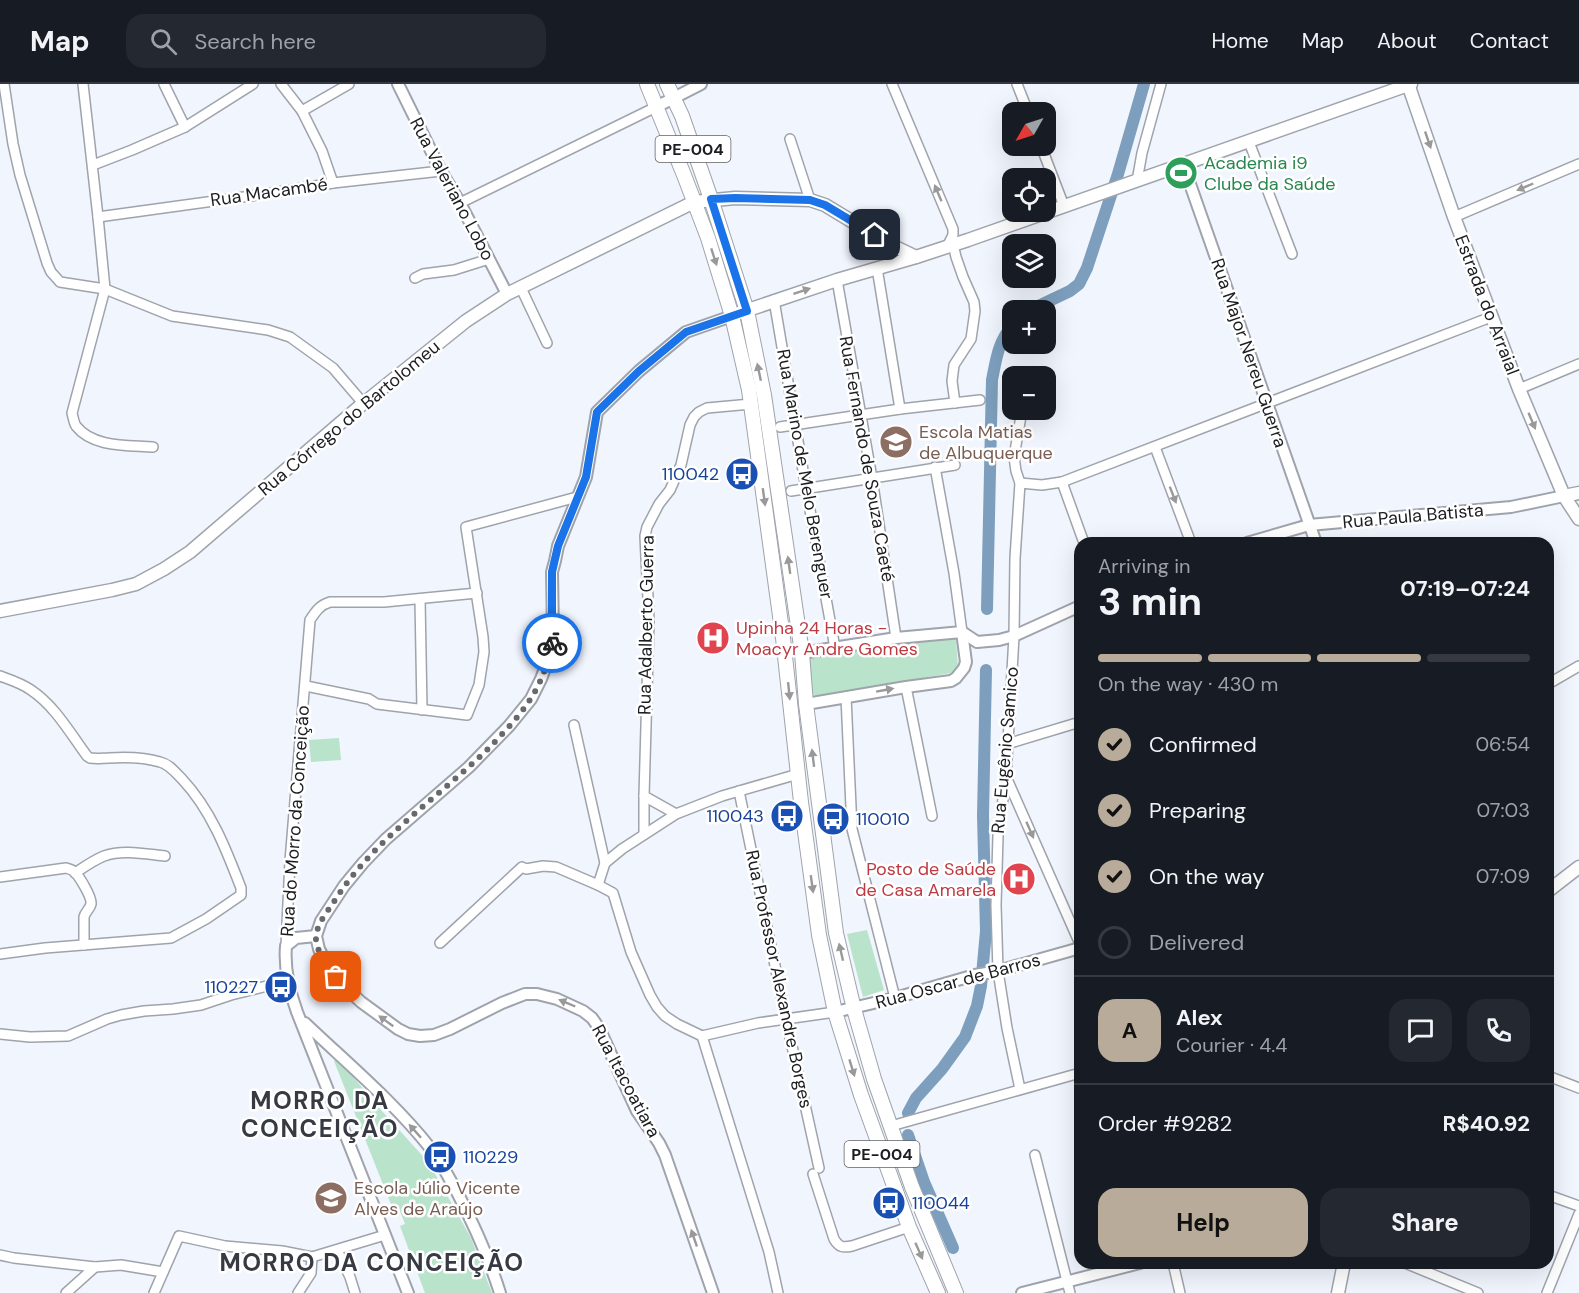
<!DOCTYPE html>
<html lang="en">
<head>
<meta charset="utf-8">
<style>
	:root { --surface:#171b24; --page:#242831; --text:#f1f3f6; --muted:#9ea1a6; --line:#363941; --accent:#b8ab9a }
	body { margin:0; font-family:"DM Sans",sans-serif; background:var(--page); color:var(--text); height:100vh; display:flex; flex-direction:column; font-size:22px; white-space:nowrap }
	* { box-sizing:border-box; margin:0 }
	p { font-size:20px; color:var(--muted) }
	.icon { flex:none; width:33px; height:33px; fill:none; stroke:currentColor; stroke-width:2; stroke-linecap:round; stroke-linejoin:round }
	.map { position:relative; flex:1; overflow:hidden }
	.side { position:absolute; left:1074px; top:453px; width:480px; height:732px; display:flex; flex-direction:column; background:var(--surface); border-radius:18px; box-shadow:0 6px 24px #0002 }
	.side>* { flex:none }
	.needle { width:39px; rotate:231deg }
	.controls { position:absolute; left:1002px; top:18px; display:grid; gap:12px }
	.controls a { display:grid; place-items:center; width:54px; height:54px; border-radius:12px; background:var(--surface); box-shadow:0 6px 24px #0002; font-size:30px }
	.pin { position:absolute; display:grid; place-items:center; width:51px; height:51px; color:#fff; margin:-26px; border-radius:12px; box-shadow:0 3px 9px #0006 }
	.courier { position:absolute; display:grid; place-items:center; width:60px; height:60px; margin:-30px; border:4px solid #1a73e8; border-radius:50%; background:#fff; color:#222; box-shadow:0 2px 8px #0007 }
	.overview em { font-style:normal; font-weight:700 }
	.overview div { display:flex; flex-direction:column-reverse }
	.overview { display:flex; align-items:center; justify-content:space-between; height:102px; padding:0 24px }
	h1 { font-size:39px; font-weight:700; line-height:45px }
	.bar { display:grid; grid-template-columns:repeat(4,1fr); gap:9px 6px; align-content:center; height:72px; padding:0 24px }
	.bar i { height:8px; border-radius:4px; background:var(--line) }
	.bar .on { background:var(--accent) }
	.bar p { grid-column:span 4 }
	.line { display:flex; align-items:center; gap:15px; padding:0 24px; border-top:2px solid var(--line) }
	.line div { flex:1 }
	.round { display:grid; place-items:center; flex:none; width:63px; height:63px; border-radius:18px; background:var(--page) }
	ol { padding:0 24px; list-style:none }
	li { display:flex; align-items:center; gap:18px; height:66px }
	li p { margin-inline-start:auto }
	li .icon { padding:6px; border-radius:50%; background:var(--accent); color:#111; stroke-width:4 }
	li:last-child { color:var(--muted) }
	li i { width:33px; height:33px; border:3px solid var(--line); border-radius:50% }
	.action { display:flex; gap:12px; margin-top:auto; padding:12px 24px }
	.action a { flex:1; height:69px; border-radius:18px; background:var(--accent); color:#111; font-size:24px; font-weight:700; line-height:69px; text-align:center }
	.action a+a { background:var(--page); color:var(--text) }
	header { display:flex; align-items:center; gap:36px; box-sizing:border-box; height:84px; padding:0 30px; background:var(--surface); border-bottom:2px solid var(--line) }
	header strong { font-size:28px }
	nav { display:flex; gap:33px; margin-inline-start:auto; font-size:21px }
	.search { width:420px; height:54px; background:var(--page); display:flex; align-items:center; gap:15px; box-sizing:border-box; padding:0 21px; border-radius:18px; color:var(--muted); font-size:22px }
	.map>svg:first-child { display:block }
	.green { fill:#b9e3ca }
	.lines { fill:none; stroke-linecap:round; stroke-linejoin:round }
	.canal { stroke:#7d9fbd; stroke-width:12 }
	.minor-casing { stroke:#9fa3ab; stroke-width:12 }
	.tertiary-casing { stroke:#9fa3ab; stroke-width:14 }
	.secondary-casing { stroke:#9fa3ab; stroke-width:15 }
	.primary-casing { stroke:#9fa3ab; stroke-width:16 }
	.minor { stroke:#fff; stroke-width:9 }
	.tertiary { stroke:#fff; stroke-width:10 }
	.secondary { stroke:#fff; stroke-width:12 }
	.primary { stroke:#fff; stroke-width:14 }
	.oneway { fill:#99999b }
	.done { stroke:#67696e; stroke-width:6; stroke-dasharray:0 10.8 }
	.route { stroke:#1a73e8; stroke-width:8 }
	.labels { text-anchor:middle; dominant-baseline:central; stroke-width:5; stroke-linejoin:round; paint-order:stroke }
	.shield { fill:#fff; stroke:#606164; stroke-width:1.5 }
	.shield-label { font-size:16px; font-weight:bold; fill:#1c1d21 }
	.leisure-label { font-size:18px; fill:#27864d; stroke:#fff; text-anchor:start }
	.street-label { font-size:18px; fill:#1c1d21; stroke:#fff }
	.education-label { font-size:18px; fill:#785e54; stroke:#fff; text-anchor:start }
	.transit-label { font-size:18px; fill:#164399; stroke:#fff; text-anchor:end }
	.health-label { font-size:18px; fill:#be3a42; stroke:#fff; text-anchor:start }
	.district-label { font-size:24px; font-weight:bold; letter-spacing:1.5px; fill:#373a42; stroke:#fff }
</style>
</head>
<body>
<header>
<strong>Map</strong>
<div class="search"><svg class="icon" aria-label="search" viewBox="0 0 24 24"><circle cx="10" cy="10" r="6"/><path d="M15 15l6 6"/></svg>Search here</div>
<nav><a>Home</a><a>Map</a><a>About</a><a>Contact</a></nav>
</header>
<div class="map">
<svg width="1579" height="1209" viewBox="0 0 1579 1209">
	<rect width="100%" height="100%" fill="#f1f5fe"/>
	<!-- green -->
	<g class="green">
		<polygon points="952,552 956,557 958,582 956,586 951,589 819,612 811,610 809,575 812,574"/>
		<polygon points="339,654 341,676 311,678 309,656"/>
		<polygon points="867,846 884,906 863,913 847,850"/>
		<polygon points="336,974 338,974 372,1016 429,1079 471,1154 492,1209 425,1209 400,1142 405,1140 398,1122 392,1123 334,977"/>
	</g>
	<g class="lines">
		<!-- canal -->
		<g class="canal">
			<polyline points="1030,226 1070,207 1079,200 1087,184 1118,90 1144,0"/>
			<path d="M987,525L992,296C996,276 998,258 1012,242"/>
			<polyline points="908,1029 916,1014 942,985 965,953 977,922 981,902 986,847 983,732 986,586"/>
			<polyline points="908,1051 924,1098 953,1164"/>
		</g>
		<defs>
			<g id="minor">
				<polyline points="4,0 13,60 20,91 47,179 51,188 60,198 105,205 172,232 268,246 290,253 333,284 363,319"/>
				<path d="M83,0L98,133L105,205L72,329C73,333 74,339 76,342C93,364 129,361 153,363"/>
				<polyline points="164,0 185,43"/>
				<polyline points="281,0 302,27 322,67 333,99"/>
				<polyline points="892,0 953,145 953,151 947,163"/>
				<polyline points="1017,0 1028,28"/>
				<polyline points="302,27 349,0"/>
				<polyline points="790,55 810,116"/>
				<polyline points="1249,58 1292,170"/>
				<polyline points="1041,62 1064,122"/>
				<polyline points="93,81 132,66 185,43 253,0"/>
				<polyline points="1137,97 1142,69 1161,0"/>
				<polyline points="460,119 656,23"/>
				<polyline points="98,133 272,109 333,99 441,87"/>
				<polyline points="1454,133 1579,80"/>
				<polyline points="953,160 956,173 963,193 974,218 975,227 971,255 954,281 952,297 955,319"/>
				<polyline points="877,184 900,325"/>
				<polyline points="415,194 423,190 454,186 489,175"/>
				<polyline points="837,196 872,394 896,554"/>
				<polyline points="521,204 547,259"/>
				<polyline points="774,216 806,404 835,564"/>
				<polyline points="1519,305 1579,280"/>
				<polyline points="780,343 900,325 980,316"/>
				<polyline points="1155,363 1191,459"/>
				<polyline points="935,383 954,489 962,548"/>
				<polyline points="1062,398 1084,459"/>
				<polyline points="1020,399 1042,401 1062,398 1491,233"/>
				<polyline points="791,407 955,381"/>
				<polyline points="420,515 422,626"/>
				<path d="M0,592C11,596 21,599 31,606C55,622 70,649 87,672L90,674C97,675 103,674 109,674C125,673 144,673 160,678C169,680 175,688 182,695C211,726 226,765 241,804V811L206,835L171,854L45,864L0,870"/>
				<polyline points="1548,600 1579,582"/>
				<polyline points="306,602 369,615 377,620 467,631 479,601 484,568 483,553 466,443 577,413"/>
				<polyline points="906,603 932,732"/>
				<polyline points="846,613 852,745 895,914"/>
				<polyline points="574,641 605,779"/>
				<polyline points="1007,660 1080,638"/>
				<polyline points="1007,695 1080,860"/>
				<polyline points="739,707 786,935 819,1084"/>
				<polyline points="676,730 644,712 649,536 645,452 647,443 659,420 670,406 681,381 690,341 694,333 699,328 707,324 751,320"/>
				<polyline points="644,750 644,712"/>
				<path d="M75,789C84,783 94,776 104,772C122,765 146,770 165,772"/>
				<path d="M0,793L66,784C70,785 71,785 75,788C80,794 92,813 91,820C90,825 85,828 84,833V861"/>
				<polyline points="598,801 605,779 622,765 676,730 722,712 798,690"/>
				<polyline points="440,859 522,783 526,785 543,782 556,783 598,801 613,809 631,868 650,911 657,923 665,932 677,940 702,952 758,939 835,928"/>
				<path d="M286,862L290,777L310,536C316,527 320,521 330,518H384L477,509"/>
				<polyline points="0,950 30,953 68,952 107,935 121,931 144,927 173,925 201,921 231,911 287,897"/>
				<polyline points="702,952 769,1168 778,1209"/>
				<polyline points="1548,992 1579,1004"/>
				<polyline points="1020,1005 1007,944 998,887 996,821 998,752 1006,693 1014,552 1015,474 1020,399 1016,387 1014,373 1022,326"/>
				<polyline points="891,1042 1080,989"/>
				<polyline points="1035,1071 1070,1209"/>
				<path d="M813,1090L834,1155C839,1163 842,1164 852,1162L909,1143"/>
				<polyline points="1548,1111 1579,1122"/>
				<polyline points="337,1166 350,1193 355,1209"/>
				<polyline points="0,1171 14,1174 95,1183 121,1181 163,1188"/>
				<polyline points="1173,1179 1180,1209"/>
				<polyline points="1405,1179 1478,1209"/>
				<polyline points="66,1209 95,1183"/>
				<polyline points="154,1209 179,1152 225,1162 282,1167 312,1173 385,1151"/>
				<polyline points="298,1209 311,1189 312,1173"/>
				<polyline points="1547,1209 1579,1130"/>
			</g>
			<g id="tertiary">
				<polyline points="398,0 441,87 460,119 507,210"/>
				<polyline points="656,23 701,0"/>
				<polyline points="1183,80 1316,459"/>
				<polyline points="1247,459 1309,441 1511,423 1564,412"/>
				<polyline points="962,548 977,558 999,556 1014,552 1080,522"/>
				<polyline points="802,569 896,554 962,548 966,578 964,584 956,594 951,597 906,603 806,620"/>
				<path d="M316,852L296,854L286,862C284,885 289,906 297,928L408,1209"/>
				<polyline points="835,928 895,914 975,891 998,887 1080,864"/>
				<path d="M305,939C347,979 395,1019 431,1065C441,1078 449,1094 457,1108C474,1141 489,1174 500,1209"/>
				<polyline points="713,1209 665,1071 659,1059 637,1027 599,944 592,934 583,927 557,915 537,910 525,910 502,919 450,945 434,951 420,952 408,950 398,945 361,918 345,903 324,875 319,865 316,852 321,837 344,802 363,779 386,755 469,683 509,642 531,615 541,595 550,571 553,550 552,488 555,477 558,462 586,393 597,328 639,287 686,248 732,232"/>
				<polyline points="1022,1209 1140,1179"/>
			</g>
			<g id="secondary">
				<polyline points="1408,0 1454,133 1519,305 1564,412 1579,435"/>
				<polyline points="739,229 837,196 916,173 968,156 1411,0"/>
				<polyline points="1564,412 1579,409"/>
				<polyline points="0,527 112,506 136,500 164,485 190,468 359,323 466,237 507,210 694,118 735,114 810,116 825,121 891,161 916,173"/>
				<polyline points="1548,807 1579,783"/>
				<polyline points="1338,1209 1344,1179"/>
			</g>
			<g id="primary">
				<polyline points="647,0 684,91 708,154 732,232 749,306 783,554 801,718 819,851 835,928 861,1011 909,1143 938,1209"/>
				<polyline points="667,0 682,32 711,115 747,227 764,311 802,569 806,620 836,849 854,925 874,995 912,1103 956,1209"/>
			</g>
		</defs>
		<!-- minor casing -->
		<use href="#minor" class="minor-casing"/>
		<!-- tertiary casing -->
		<use href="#tertiary" class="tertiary-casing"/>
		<!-- secondary casing -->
		<use href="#secondary" class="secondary-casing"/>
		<!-- primary casing -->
		<use href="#primary" class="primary-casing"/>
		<!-- minor -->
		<use href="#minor" class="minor"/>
		<!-- tertiary -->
		<use href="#tertiary" class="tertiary"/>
		<!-- secondary -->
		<use href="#secondary" class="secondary"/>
		<!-- primary -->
		<use href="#primary" class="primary"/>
	</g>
	<!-- one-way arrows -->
	<defs><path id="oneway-solid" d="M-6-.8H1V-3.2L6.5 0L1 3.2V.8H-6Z" transform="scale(1.5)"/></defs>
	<g class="oneway">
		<use href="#oneway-solid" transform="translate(1428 56) rotate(71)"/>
		<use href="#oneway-solid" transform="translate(1525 103) rotate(157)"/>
		<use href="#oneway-solid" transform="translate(938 109) rotate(-113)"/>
		<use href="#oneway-solid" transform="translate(714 173) rotate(72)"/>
		<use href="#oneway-solid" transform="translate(802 207) rotate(-18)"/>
		<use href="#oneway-solid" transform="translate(759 288) rotate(-102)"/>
		<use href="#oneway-solid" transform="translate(1532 337) rotate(67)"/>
		<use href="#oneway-solid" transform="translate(1173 411) rotate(69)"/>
		<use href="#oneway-solid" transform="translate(764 413) rotate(82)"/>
		<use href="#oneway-solid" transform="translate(789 481) rotate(-98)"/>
		<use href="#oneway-solid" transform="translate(885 606) rotate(-10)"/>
		<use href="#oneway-solid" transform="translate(789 607) rotate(84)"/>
		<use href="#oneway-solid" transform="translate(813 674) rotate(-97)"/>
		<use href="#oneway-solid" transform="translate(1030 746) rotate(66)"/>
		<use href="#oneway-solid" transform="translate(812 800) rotate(82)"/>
		<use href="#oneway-solid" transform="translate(841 868) rotate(-103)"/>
		<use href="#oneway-solid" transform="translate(567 919) rotate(-157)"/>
		<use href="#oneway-solid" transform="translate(386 937) rotate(-144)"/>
		<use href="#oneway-solid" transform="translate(852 984) rotate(73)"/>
		<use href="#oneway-solid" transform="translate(415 1047) rotate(-132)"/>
		<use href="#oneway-solid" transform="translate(694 1154) rotate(-109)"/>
		<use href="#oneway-solid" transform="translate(919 1167) rotate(66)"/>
	</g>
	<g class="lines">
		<!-- done -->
		<path class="done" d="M336,893C329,882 315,867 316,853C317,839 328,827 335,816C374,755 438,714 490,663C504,648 520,632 531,614C542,597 548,579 552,559"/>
		<!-- route -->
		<polyline class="route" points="552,559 552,488 558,462 586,393 597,328 639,287 686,248 747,227 711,115 735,114 810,116 825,121 875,151"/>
	</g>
	<!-- icons -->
	<defs>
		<symbol id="stadium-disc" viewBox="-11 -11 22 22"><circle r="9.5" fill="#2e9e5b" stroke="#fff"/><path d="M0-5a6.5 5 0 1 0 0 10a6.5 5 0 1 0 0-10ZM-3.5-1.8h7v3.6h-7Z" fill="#fff"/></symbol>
		<symbol id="school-disc" viewBox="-11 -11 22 22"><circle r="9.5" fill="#8d6e63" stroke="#fff"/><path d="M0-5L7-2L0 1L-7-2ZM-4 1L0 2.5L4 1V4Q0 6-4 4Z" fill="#fff"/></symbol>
		<symbol id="bus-disc" viewBox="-11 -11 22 22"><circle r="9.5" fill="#1a4fb4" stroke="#fff"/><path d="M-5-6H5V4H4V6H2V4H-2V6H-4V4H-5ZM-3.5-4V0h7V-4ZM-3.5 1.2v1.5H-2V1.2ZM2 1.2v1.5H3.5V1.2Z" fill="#fff"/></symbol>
		<symbol id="hospital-disc" viewBox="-11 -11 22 22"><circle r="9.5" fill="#e0444e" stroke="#fff"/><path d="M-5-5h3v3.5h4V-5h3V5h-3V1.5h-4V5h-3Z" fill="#fff"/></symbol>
	</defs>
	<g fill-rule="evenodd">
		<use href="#stadium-disc" x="1162" y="70" width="38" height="38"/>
		<use href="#school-disc" x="877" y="339" width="38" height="38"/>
		<use href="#bus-disc" x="723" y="371" width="38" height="38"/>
		<use href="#hospital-disc" x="694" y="535" width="38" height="38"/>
		<use href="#bus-disc" x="768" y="713" width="38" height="38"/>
		<use href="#bus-disc" x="814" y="716" width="38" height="38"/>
		<use href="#hospital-disc" x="1000" y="776" width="38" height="38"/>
		<use href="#bus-disc" x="262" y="884" width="38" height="38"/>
		<use href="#bus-disc" x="421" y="1054" width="38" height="38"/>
		<use href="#school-disc" x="312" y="1095" width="38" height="38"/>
		<use href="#bus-disc" x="870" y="1100" width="38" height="38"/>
	</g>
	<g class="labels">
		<!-- shield labels -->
		<g class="shield">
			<rect x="655.5" y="52" width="75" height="26" rx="4.5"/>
			<rect x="844.5" y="1057" width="75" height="26" rx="4.5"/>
		</g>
		<g class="shield-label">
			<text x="693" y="65">PE-004</text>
			<text x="882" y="1070">PE-004</text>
		</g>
		<!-- leisure labels -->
		<g class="leisure-label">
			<text x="1204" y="79">Academia i9<tspan x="1204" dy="21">Clube da Saúde</tspan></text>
		</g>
		<!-- street labels -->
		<g class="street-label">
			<text transform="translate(452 105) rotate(62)">Rua Valeriano Lobo</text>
			<text transform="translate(269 108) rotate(-8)">Rua Macambé</text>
			<text transform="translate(1487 221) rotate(69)">Estrada do Arraial</text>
			<text transform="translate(1249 269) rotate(71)">Rua Major Nereu Guerra</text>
			<text transform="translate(349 334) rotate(-40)">Rua Córrego do Bartolomeu</text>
			<text transform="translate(867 375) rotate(80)">Rua Fernando de Souza Caeté</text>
			<text transform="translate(805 390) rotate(80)">Rua Marino de Melo Berenguer</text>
			<text transform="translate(1413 432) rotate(-5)">Rua Paula Batista</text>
			<text transform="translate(646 541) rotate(-89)">Rua Adalberto Guerra</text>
			<text transform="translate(1005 666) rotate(-85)">Rua Eugênio Samico</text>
			<text transform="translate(295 737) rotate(-86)">Rua do Morro da Conceição</text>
			<text transform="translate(779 895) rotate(78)">Rua Professor Alexandre Borges</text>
			<text transform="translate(958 897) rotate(-15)">Rua Oscar de Barros</text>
			<text transform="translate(626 997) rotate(62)">Rua Itacoatiara</text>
		</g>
		<!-- education labels -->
		<g class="education-label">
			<text x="919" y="348">Escola Matias<tspan x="919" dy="21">de Albuquerque</tspan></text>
			<text x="354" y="1104">Escola Júlio Vicente<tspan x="354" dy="21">Alves de Araújo</tspan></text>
		</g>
		<!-- transit labels -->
		<g class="transit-label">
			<text x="719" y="390">110042</text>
			<text x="764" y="732">110043</text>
			<text x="856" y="735" text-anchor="start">110010</text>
			<text x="258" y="903">110227</text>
			<text x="463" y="1073" text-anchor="start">110229</text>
			<text x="912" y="1119" text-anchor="start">110044</text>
		</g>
		<!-- health labels -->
		<g class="health-label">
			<text x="736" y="544">Upinha 24 Horas -<tspan x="736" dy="21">Moacyr Andre Gomes</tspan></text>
			<text x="996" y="785" text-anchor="end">Posto de Saúde<tspan x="996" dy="21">de Casa Amarela</tspan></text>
		</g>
		<!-- district labels -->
		<g class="district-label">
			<text x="320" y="1016">MORRO DA<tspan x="320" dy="28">CONCEIÇÃO</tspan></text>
			<text x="372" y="1178">MORRO DA CONCEIÇÃO</text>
		</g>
	</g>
</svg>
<div class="controls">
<a><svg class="needle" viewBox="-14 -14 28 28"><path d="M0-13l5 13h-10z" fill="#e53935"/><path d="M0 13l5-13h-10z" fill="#9ea1a6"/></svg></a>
<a><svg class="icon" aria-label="locate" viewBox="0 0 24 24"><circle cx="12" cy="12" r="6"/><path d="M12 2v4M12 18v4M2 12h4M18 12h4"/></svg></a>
<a><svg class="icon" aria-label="layers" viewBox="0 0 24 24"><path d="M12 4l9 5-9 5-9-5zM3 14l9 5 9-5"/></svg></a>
<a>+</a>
<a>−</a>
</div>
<div class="pin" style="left:336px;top:893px;background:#ea580c"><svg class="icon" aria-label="bag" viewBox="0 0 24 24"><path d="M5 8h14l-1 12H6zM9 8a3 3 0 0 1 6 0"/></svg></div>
<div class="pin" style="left:875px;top:151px;background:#1f2937"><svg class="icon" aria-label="home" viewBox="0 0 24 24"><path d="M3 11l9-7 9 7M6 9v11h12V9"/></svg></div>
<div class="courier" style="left:552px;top:559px"><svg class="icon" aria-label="bike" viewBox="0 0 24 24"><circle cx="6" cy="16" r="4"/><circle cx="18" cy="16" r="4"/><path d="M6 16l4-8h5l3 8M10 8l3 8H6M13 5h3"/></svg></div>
<section class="side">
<div class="overview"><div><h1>3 min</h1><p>Arriving in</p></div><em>07:19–07:24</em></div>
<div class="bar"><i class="on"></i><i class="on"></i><i class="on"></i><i></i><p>On the way · 430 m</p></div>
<ol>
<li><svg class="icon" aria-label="check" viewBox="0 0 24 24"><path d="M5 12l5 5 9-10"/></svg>Confirmed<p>06:54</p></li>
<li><svg class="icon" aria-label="check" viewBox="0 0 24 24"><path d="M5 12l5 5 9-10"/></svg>Preparing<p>07:03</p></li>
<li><svg class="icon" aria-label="check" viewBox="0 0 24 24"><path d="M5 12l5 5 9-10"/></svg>On the way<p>07:09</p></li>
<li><i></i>Delivered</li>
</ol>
<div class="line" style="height:108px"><b class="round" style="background:var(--accent);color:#111">A</b><div><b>Alex</b><p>Courier · 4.4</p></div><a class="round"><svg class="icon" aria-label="chat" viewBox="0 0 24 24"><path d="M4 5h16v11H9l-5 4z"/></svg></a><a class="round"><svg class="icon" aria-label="phone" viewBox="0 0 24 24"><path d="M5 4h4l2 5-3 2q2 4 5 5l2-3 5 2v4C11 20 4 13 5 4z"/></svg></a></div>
<div class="line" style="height:78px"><div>Order #9282</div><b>R$40.92</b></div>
<div class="action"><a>Help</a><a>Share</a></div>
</section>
</div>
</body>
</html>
